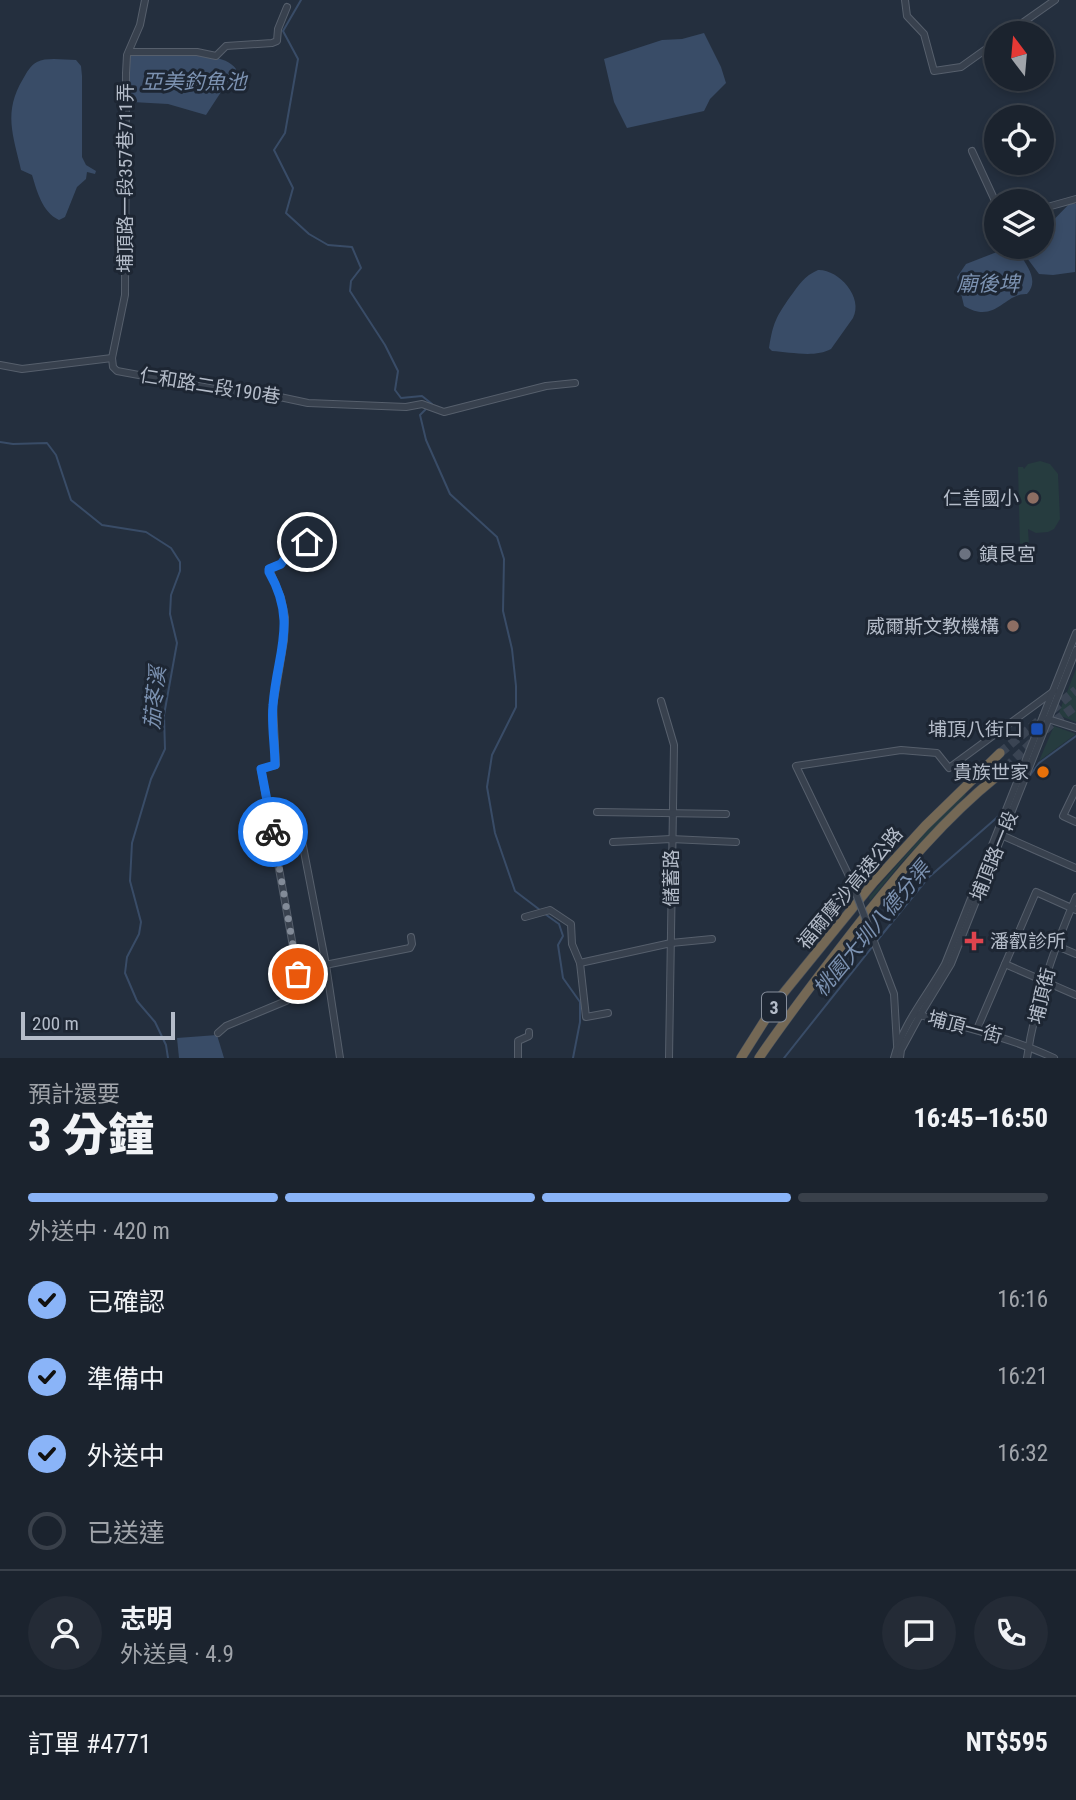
<!DOCTYPE html>
<html lang="zh-TW">
<head>
<meta charset="utf-8">
<style>
	:root { --surface:#1b232e; --page:#242b36; --text:#f1f3f6; --muted:#a0a4aa; --line:#39404a; --accent:#8ab4f8 }
	body { margin:0; font-family:"Roboto Condensed","Noto Sans TC",sans-serif; background:var(--page); color:var(--text); height:100vh; display:flex; flex-direction:column; font-size:26px; white-space:nowrap }
	* { box-sizing:border-box; margin:0 }
	p { font-size:23px; color:var(--muted) }
	.icon { flex:none; width:38px; height:38px; fill:none; stroke:currentColor; stroke-width:2; stroke-linecap:round; stroke-linejoin:round }
	.map { position:relative; height:1058px; overflow:hidden }
	.sheet { display:flex; flex-direction:column; background:var(--surface); flex:1 }
	.sheet>* { flex:none }
	.needle { width:46px; rotate:344deg }
	.buttons { position:absolute; left:984px; top:21px; display:grid; gap:14px }
	.buttons a { display:grid; place-items:center; width:70px; height:70px; border-radius:50%; background:var(--surface); box-shadow:0 4px 10px #0003,0 0 0 2px var(--line); font-size:35px }
	.scale { position:absolute; left:21px; bottom:18px; width:154px; box-sizing:border-box; padding-left:7px; border:4px solid #b4bcc9; border-top:0; font-size:19px; line-height:24px; white-space:nowrap; color:#b4bcc9; -webkit-text-stroke:5px #1d2633; paint-order:stroke }
	.pin { position:absolute; display:grid; place-items:center; width:60px; height:60px; color:#fff; margin:-30px; border:4px solid #fff; border-radius:50%; box-shadow:0 2px 7px #0007 }
	.courier { position:absolute; display:grid; place-items:center; width:70px; height:70px; margin:-35px; border:5px solid #1a73e8; border-radius:50%; background:#fff; color:#222; box-shadow:0 2px 9px #0007 }
	.overview em { font-style:normal; font-weight:800 }
	.overview div { display:flex; flex-direction:column-reverse }
	.overview { display:flex; align-items:center; justify-content:space-between; height:119px; padding:0 28px }
	h1 { font-size:46px; font-weight:800; line-height:52px }
	.bar { display:grid; grid-template-columns:repeat(4,1fr); gap:10px 7px; align-content:center; height:84px; padding:0 28px }
	.bar i { height:9px; border-radius:5px; background:var(--line) }
	.bar .active { background:var(--accent) }
	.bar p { grid-column:span 4 }
	.line { display:flex; align-items:center; gap:18px; padding:0 28px; border-top:2px solid var(--line) }
	.line div { flex:1 }
	.round { display:grid; place-items:center; flex:none; width:74px; height:74px; border-radius:37px; background:var(--page) }
	ol { padding:0 28px; list-style:none }
	li { display:flex; align-items:center; gap:21px; height:77px }
	li p { margin-inline-start:auto }
	li .icon { padding:7px; border-radius:50%; background:var(--accent); color:#111; stroke-width:4 }
	li:last-child { color:var(--muted) }
	li i { width:38px; height:38px; border:4px solid var(--line); border-radius:50% }
	.map>svg:first-child { display:block }
	.green { fill:#263c3f }
	.water { fill:#394c67 }
	.lines { fill:none; stroke-linecap:round; stroke-linejoin:round }
	.stream { stroke:#394c67; stroke-width:2 }
	.highway-tunnel { stroke:#3a4453; stroke-width:9; stroke-dasharray:9 4.5; stroke-linecap:butt }
	.minor-casing { stroke:#565f6c; stroke-width:8 }
	.highway-casing { stroke:#434c59; stroke-width:10 }
	.minor { stroke:#38414e; stroke-width:6 }
	.highway { stroke:#746855; stroke-width:9 }
	.minor-bridge-casing { stroke:#565f6c; stroke-width:8; stroke-linecap:butt }
	.minor-bridge { stroke:#38414e; stroke-width:6 }
	.done { stroke:#828b98; stroke-width:7; stroke-dasharray:0 12.6 }
	.route { stroke:#1a73e8; stroke-width:9 }
	.education-dot { fill:#8d6e63; stroke:#1d2633; stroke-width:2.5 }
	.worship-dot { fill:#6b7280; stroke:#1d2633; stroke-width:2.5 }
	.transit-dot { fill:#1a4fb4; stroke:#1d2633; stroke-width:2.5 }
	.food-dot { fill:#e8710a; stroke:#1d2633; stroke-width:2.5 }
	.health-dot { fill:#e0444e; stroke:#1d2633; stroke-width:2.5 }
	.labels { text-anchor:middle; dominant-baseline:central; stroke-width:6; stroke-linejoin:round; paint-order:stroke }
	.shield { fill:#1d2633; stroke:#878f9c; stroke-width:2 }
	.shield-label { font-size:18px; font-weight:bold; fill:#b4bcc9 }
	.street-label { font-size:19px; fill:#b4bcc9; stroke:#1d2633 }
	.poi-label { font-size:19px; fill:#b4bcc9; stroke:#1d2633; text-anchor:end }
	.water-label { font-size:21px; font-style:italic; fill:#7c92b1; stroke:#1d2633 }
</style>
</head>
<body>
<div class="map">
<svg width="1076" height="1058" viewBox="0 0 1076 1058">
	<rect width="100%" height="100%" fill="#242f3e"/>
	<!-- green -->
	<g class="green">
		<polygon points="1040,461 1050,464 1058,474 1060,519 1054,529 1048,532 1036,533 1028,529 1029,545 1020,546 1018,467 1023,467 1024,469 1028,464"/>
		<polygon points="1076,669 1076,722 1058,715"/>
		<polygon points="1054,726 1076,734 1039,761"/>
		<polygon points="965,793 966,795 901,863 870,901 869,897 942,814"/>
	</g>
	<!-- water -->
	<g class="water">
		<polygon points="704,33 721,67 726,83 710,99 704,111 627,128 614,102 604,59 662,40 682,39"/>
		<path d="M151,54C172,54 224,51 236,69L206,115L168,104L132,102L128,96L130,56Z"/>
		<path d="M76,60L81,66L82,76V157L86,165L96,171L95,174L87,172L86,179L77,187L65,217L59,220C42,212 37,191 32,175L21,170C13,135 3,112 23,79C27,72 30,66 37,62C47,57 64,60 76,60Z"/>
		<polygon points="1071,202 1076,204 1075,272 1053,275 1039,274 1027,258 1027,248 1041,247 1041,233"/>
		<path d="M1002,250L1018,251C1026,265 1040,280 1027,294C1004,293 996,325 964,306L957,277L966,264Z"/>
		<path d="M818,270C838,269 864,297 853,318L831,349C815,358 790,352 772,351L769,348C773,323 776,317 790,297C799,285 804,276 818,270Z"/>
		<polygon points="217,1035 224,1058 179,1058 177,1038"/>
	</g>
	<g class="lines">
		<!-- stream -->
		<g class="stream">
			<polyline points="301,0 283,31 298,59 285,133 274,150 293,188 286,213 309,234 328,245 352,247 361,268 351,281 350,291 385,345 398,371 395,390 401,398 422,396 432,404"/>
			<polyline points="428,407 420,415 426,440 450,494 497,537 504,559 503,611 512,649 516,686 516,707 492,755 487,787 495,833 515,891 540,910"/>
			<polyline points="0,442 13,444 47,443 56,455 71,500 102,525 146,532 171,548 180,562 180,571 171,595 170,614 177,643 164,715 165,749 151,779 132,843 130,881 141,922 139,934 127,957 125,973 137,1001 155,1022 166,1045 168,1058"/>
			<polyline points="1028,778 1039,763 1076,736"/>
			<polyline points="545,914 559,924 563,936 558,945 563,978 580,1002 580,1022 573,1058"/>
			<polyline points="876,942 928,878 1001,814"/>
			<polyline points="784,1058 873,946"/>
		</g>
		<!-- highway-tunnel -->
		<g class="highway-tunnel">
			<polyline points="1000,753 1076,690"/>
			<polyline points="996,777 1052,723 1076,706"/>
		</g>
		<defs>
			<g id="minor">
				<polyline points="145,0 140,25 127,55 126,73 125,295 112,358 113,367 117,371 226,391 261,393 308,403 406,407 422,404 444,412 546,386 575,383"/>
				<polyline points="905,0 907,16 924,34 934,71 961,67 996,42"/>
				<polyline points="1008,33 1055,0"/>
				<polyline points="129,52 197,52 216,56 226,46 272,43 277,41 278,29 287,7"/>
				<polyline points="972,151 996,203"/>
				<polyline points="1041,212 1051,206 1076,199"/>
				<polyline points="0,365 22,369 112,358"/>
				<polyline points="661,701 674,745 669,1058"/>
				<polyline points="1048,719 1076,728"/>
				<polyline points="1076,789 1063,816 1076,822"/>
				<polyline points="597,812 726,814"/>
				<polyline points="999,834 1076,868"/>
				<polyline points="302,841 326,965 340,1058"/>
				<polyline points="613,842 671,839 736,842"/>
				<polyline points="850,878 796,766 901,750 937,753 949,768 1054,691"/>
				<polyline points="525,917 550,910 571,924 572,944 580,963 586,1017 608,1013"/>
				<polyline points="872,936 894,994 897,1045"/>
				<polyline points="1055,945 1076,954"/>
				<polyline points="580,963 671,943 712,939"/>
				<polyline points="1005,964 1076,995"/>
				<polyline points="298,974 261,769 276,765 273,706 284,640 285,617 281,598 269,569 281,564 291,549 308,542"/>
				<path d="M916,1014C963,1027 1009,1037 1054,1058"/>
				<polyline points="977,1029 1036,892 1076,910"/>
				<polyline points="218,1033 226,1026 286,1001 294,995 300,970 410,948 412,944 411,937"/>
				<polyline points="518,1058 518,1041 529,1036 529,1032"/>
				<path d="M894,1058C903,1023 928,995 945,964L1076,633"/>
				<polyline points="900,1058 901,1050 920,1015 951,964 1076,650"/>
				<path d="M1027,1058C1035,1002 1054,948 1076,897"/>
			</g>
			<g id="highway">
				<polyline points="741,1058 777,1001 873,883 925,826 1000,753"/>
				<path d="M759,1058C791,1011 826,966 861,921C902,870 944,819 996,777"/>
			</g>
		</defs>
		<!-- minor casing -->
		<use href="#minor" class="minor-casing"/>
		<!-- highway casing -->
		<use href="#highway" class="highway-casing"/>
		<!-- minor -->
		<use href="#minor" class="minor"/>
		<!-- highway -->
		<use href="#highway" class="highway"/>
		<defs>
			<polyline id="minor-bridge" points="850,878 872,936"/>
		</defs>
		<!-- minor-bridge casing -->
		<use href="#minor-bridge" class="minor-bridge-casing"/>
		<!-- minor-bridge -->
		<use href="#minor-bridge" class="minor-bridge"/>
	</g>
	<g class="lines">
		<!-- done -->
		<polyline class="done" points="273,832 298,974"/>
		<!-- route -->
		<path class="route" d="M273,832L261,769L275,765C275,745 271,724 273,705C277,653 298,622 269,572V569L281,564L291,550L307,542"/>
	</g>
	<!-- markers -->
	<g class="education-dot">
		<circle cx="1033" cy="498" r="7"/>
		<circle cx="1013" cy="626" r="7"/>
	</g>
	<circle class="worship-dot" cx="965" cy="554" r="7"/>
	<rect class="transit-dot" x="1030" y="722" width="14" height="14" rx="3.5"/>
	<circle class="food-dot" cx="1043" cy="772" r="7"/>
	<path class="health-dot" d="M970.5 930.5h7v7h7v7h-7v7h-7v-7h-7v-7h7z"/>
	<g class="labels">
		<!-- shield labels -->
		<rect class="shield" x="762" y="992.5" width="24" height="29" rx="5"/>
		<g class="shield-label">
			<text x="774" y="1007">3</text>
		</g>
		<!-- street labels -->
		<g class="street-label">
			<text transform="translate(125 178) rotate(-90)">埔頂路一段357巷711弄</text>
			<text transform="translate(210 386) rotate(9)">仁和路二段190巷</text>
			<text transform="translate(994 856) rotate(-68)">埔頂路一段</text>
			<text transform="translate(671 878) rotate(-90)">儲蓄路</text>
			<text transform="translate(850 888) rotate(-50)">福爾摩沙高速公路</text>
			<text transform="translate(1042 996) rotate(-76)">埔頂街</text>
			<text transform="translate(965 1027) rotate(15)">埔頂一街</text>
		</g>
		<!-- poi labels -->
		<g class="poi-label">
			<text x="1019" y="498">仁善國小</text>
			<text x="979" y="554" text-anchor="start">鎮艮宮</text>
			<text x="999" y="626">威爾斯文教機構</text>
			<text x="1023" y="729">埔頂八街口</text>
			<text x="1029" y="772">貴族世家</text>
			<text x="990" y="941" text-anchor="start">潘叡診所</text>
		</g>
		<!-- water labels -->
		<g class="water-label">
			<text x="194" y="82">亞美釣魚池</text>
			<text x="988" y="284">廟後埤</text>
			<text transform="translate(155 698) rotate(-84)">茄苳溪</text>
			<text transform="translate(872 929) rotate(-50)">桃園大圳八德分渠</text>
		</g>
	</g>
</svg>
<div class="buttons">
<a><svg class="needle" viewBox="-14 -14 28 28"><path d="M0-13l5 13h-10z" fill="#e53935"/><path d="M0 13l5-13h-10z" fill="#a0a4aa"/></svg></a>
<a><svg class="icon" aria-label="locate" viewBox="0 0 24 24"><circle cx="12" cy="12" r="6"/><path d="M12 2v4M12 18v4M2 12h4M18 12h4"/></svg></a>
<a><svg class="icon" aria-label="layers" viewBox="0 0 24 24"><path d="M12 4l9 5-9 5-9-5zM3 14l9 5 9-5"/></svg></a>
</div>
<div class="scale">200 m</div>
<div class="pin" style="left:298px;top:974px;background:#ea580c"><svg class="icon" aria-label="bag" viewBox="0 0 24 24"><path d="M5 8h14l-1 12H6zM9 8a3 3 0 0 1 6 0"/></svg></div>
<div class="pin" style="left:307px;top:542px;background:#1f2937"><svg class="icon" aria-label="home" viewBox="0 0 24 24"><path d="M3 11l9-7 9 7M6 9v11h12V9"/></svg></div>
<div class="courier" style="left:273px;top:832px"><svg class="icon" aria-label="bike" viewBox="0 0 24 24"><circle cx="6" cy="16" r="4"/><circle cx="18" cy="16" r="4"/><path d="M6 16l4-8h5l3 8M10 8l3 8H6M13 5h3"/></svg></div>
</div>
<section class="sheet">
<div class="overview"><div><h1>3 分鐘</h1><p>預計還要</p></div><em>16:45–16:50</em></div>
<div class="bar"><i class="active"></i><i class="active"></i><i class="active"></i><i></i><p>外送中 · 420 m</p></div>
<ol>
<li><svg class="icon" aria-label="check" viewBox="0 0 24 24"><path d="M5 12l5 5 9-10"/></svg>已確認<p>16:16</p></li>
<li><svg class="icon" aria-label="check" viewBox="0 0 24 24"><path d="M5 12l5 5 9-10"/></svg>準備中<p>16:21</p></li>
<li><svg class="icon" aria-label="check" viewBox="0 0 24 24"><path d="M5 12l5 5 9-10"/></svg>外送中<p>16:32</p></li>
<li><i></i>已送達</li>
</ol>
<div class="line" style="height:126px"><a class="round"><svg class="icon" aria-label="person" viewBox="0 0 24 24"><circle cx="12" cy="8" r="4"/><path d="M4 21q1-7 8-7t8 7"/></svg></a><div><b>志明</b><p>外送員 · 4.9</p></div><a class="round"><svg class="icon" aria-label="chat" viewBox="0 0 24 24"><path d="M4 5h16v11H9l-5 4z"/></svg></a><a class="round"><svg class="icon" aria-label="phone" viewBox="0 0 24 24"><path d="M5 4h4l2 5-3 2q2 4 5 5l2-3 5 2v4C11 20 4 13 5 4z"/></svg></a></div>
<div class="line" style="height:91px"><div>訂單 #4771</div><b>NT$595</b></div>
</section>
</body>
</html>
